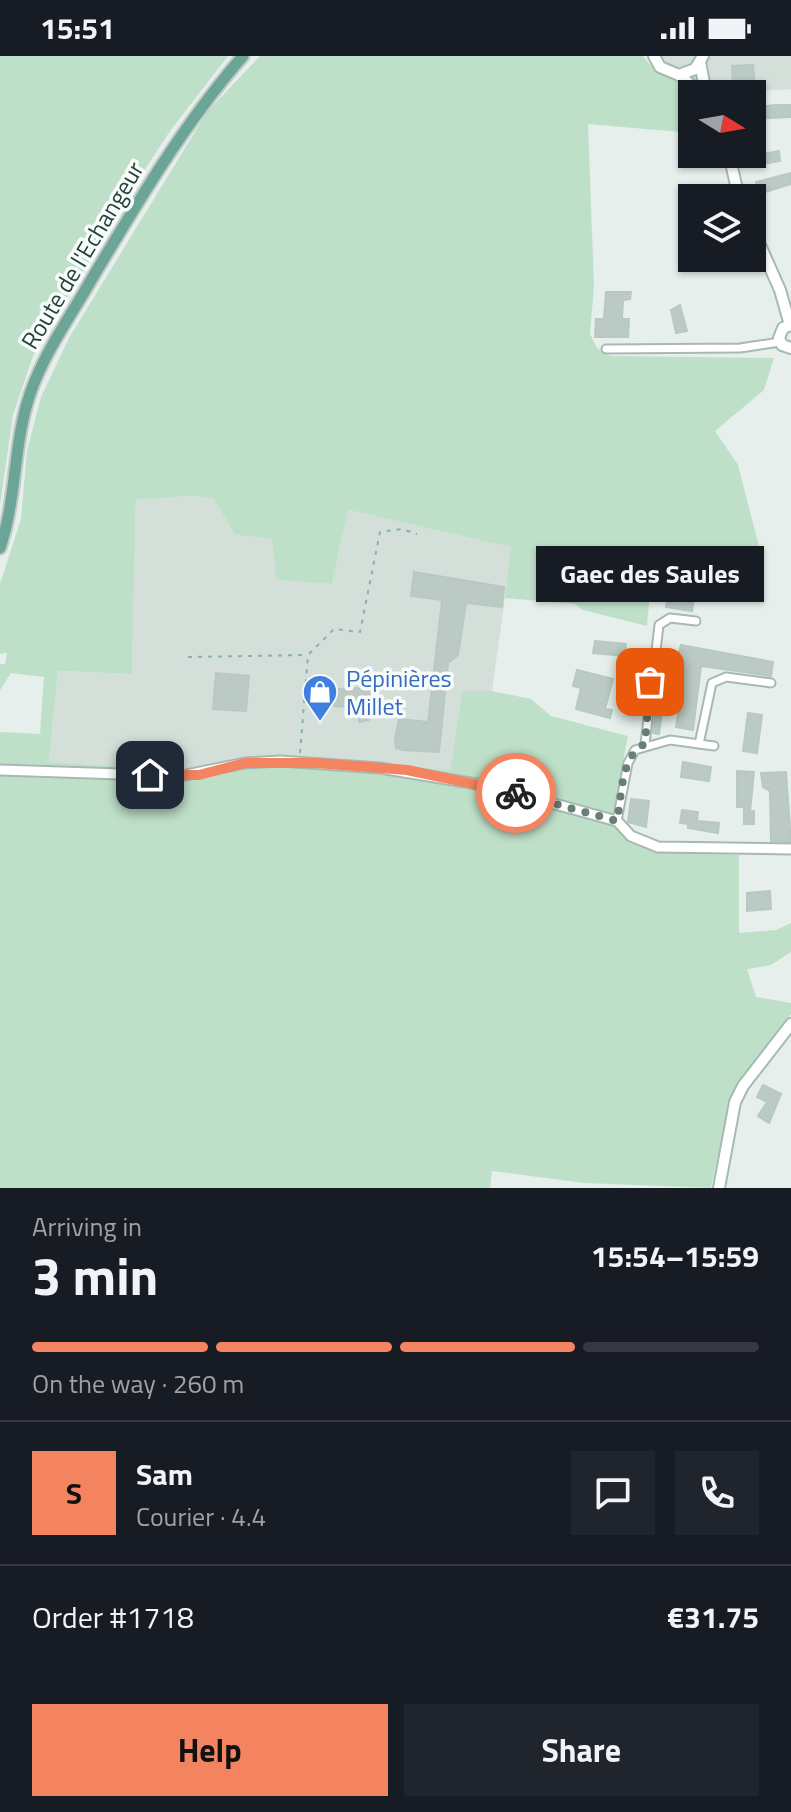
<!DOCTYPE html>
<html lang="en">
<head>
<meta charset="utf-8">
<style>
	:root { --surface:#171b24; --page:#20242c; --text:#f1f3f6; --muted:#9ea1a6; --line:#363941; --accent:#f4845f }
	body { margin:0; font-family:"Titillium Web",sans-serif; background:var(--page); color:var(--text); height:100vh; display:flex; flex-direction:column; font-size:30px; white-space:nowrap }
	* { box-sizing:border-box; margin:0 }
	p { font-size:26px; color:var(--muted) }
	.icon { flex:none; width:44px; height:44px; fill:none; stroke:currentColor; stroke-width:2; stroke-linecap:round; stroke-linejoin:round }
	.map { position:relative; height:1132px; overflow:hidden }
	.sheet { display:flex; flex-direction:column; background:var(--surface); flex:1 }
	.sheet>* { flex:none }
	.needle { width:52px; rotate:101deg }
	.buttons { position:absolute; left:678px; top:24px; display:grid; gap:16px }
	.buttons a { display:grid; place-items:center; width:88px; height:88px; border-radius:0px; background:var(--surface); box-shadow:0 2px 6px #0004; font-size:40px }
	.pin { position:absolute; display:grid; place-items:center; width:68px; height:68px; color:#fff; margin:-34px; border-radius:16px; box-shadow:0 4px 12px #0006 }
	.courier { position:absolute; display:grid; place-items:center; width:80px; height:80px; margin:-40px; border:6px solid #f4845f; border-radius:50%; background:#fff; color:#222; box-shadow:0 2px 10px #0007 }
	.bubble { position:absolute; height:56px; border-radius:0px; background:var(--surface); box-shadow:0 2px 6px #0004; font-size:26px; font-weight:700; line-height:56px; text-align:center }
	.head em { font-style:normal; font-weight:700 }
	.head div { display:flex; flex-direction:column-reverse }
	.head { display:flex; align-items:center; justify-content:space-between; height:136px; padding:0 32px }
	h1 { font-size:52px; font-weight:700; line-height:60px }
	.bar { display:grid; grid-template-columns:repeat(4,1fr); gap:12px 8px; align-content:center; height:96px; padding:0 32px }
	.bar i { height:10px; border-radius:6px; background:var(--line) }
	.bar .selected { background:var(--accent) }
	.bar p { grid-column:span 4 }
	.line { display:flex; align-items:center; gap:20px; padding:0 32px; border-top:2px solid var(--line) }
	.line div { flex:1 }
	.round { display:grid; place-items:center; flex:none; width:84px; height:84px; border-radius:0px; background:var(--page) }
	.button { display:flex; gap:16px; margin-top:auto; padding:16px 32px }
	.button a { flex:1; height:92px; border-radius:0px; background:var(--accent); color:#111; font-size:32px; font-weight:700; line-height:92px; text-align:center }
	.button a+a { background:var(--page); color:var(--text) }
	.status { display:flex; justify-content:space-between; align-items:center; height:56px; padding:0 40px; background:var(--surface); direction:ltr }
	.status svg { height:22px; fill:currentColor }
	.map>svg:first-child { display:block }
	.built { fill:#d4dfda }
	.green { fill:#bfe0c8 }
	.building { fill:#bbcac4; stroke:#b8c9c2; stroke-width:2 }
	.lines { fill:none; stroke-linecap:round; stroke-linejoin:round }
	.minor-casing { stroke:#a8b8b2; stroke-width:11 }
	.tertiary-casing { stroke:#a8b8b2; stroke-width:13 }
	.secondary-casing { stroke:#a4bbb3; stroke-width:14 }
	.primary-casing { stroke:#c2cac8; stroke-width:15 }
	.path { stroke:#86b3a5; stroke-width:2; stroke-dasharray:4 6; stroke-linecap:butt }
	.minor { stroke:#fff; stroke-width:7 }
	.tertiary { stroke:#fff; stroke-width:9 }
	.secondary { stroke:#fff; stroke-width:10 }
	.primary { stroke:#6aa596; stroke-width:11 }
	.done { stroke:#687f78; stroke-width:8; stroke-dasharray:0 14.4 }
	.route { stroke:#f4845f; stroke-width:10 }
	.labels { text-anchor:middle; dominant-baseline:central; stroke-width:7; stroke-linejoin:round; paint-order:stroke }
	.street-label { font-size:24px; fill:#24423a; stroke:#f7fbf9 }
	.shop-label { font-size:24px; fill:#366cbe; stroke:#f7fbf9; text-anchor:start }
</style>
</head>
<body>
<div class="status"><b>15:51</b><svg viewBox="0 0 49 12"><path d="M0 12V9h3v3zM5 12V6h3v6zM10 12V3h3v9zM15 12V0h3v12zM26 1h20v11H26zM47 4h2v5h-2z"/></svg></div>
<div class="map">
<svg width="791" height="1132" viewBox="0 0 791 1132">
	<rect width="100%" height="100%" fill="#e6efeb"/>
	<!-- built -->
	<g class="built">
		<polygon points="655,0 791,0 791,33 715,38"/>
		<polygon points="191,440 213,442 235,479 272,483 276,524 332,528 348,454 512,491 492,635 462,635 450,714 316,701 248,702 198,715 49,706 58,615 132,618 136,444"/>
	</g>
	<!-- green -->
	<g class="green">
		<polygon points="0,0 228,0 170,75 127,141 33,300 13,359 0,449"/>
		<path d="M260,0H643C663,28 676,19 696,38H692V77L588,68L594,230L590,278L597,292L610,300L774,302L764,334L715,375L738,409L759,490L747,534L652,514L647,570L583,554L575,548L505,542L511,491L348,454L332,528L276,524L272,483L235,479L213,442L191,440L136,444L132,618L58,615L49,706L198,715L248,702L316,701L450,714L462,635H492L531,643L551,660L628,680L611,769L640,791L739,799V877L776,874L791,867V896L771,909L747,913L756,941L791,947V958L731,1039L711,1132L584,1127L492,1115L490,1132H0V676L40,678L44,621L11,617L0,634V608H5L7,597L0,598V528L21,463L27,395L41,341L69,282L207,56Z"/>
	</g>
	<!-- building -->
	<g class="building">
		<polygon points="753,9 755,31 733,32 732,10"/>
		<polygon points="775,49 791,49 791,61 752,63 752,52"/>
		<polygon points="779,95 780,105 744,111 742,102"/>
		<polygon points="791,117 791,128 759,138 756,126"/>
		<polygon points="606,236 631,236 630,243 623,244 622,263 629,263 628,281 595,281 596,263 604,263"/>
		<polygon points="680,249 687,275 676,277 671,254"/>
		<polygon points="414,516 504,531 502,551 466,547 458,599 448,607 439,696 403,694 396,692 395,683 399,663 428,666 442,544 411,540"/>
		<polygon points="670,529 695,533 692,555 666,551"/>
		<polygon points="595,585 626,588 625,600 593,597"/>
		<polygon points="681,589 773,606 771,620 701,610 693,674 676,671 685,611 675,609"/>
		<polygon points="661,605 668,606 659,678 653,677"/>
		<polygon points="620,608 636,610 634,629 618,626"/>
		<polygon points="577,614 613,623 605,653 612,654 610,662 576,653 581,632 573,630"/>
		<polygon points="216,617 249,620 246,655 213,653"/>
		<polygon points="365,632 374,636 375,642 369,664 359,666 359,660 353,659 348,651 334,650 336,633"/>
		<polygon points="748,657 762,659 757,697 743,695"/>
		<polygon points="683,706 711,711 709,725 681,721"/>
		<polygon points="737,715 754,716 750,756 754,755 754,768 744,768 744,751 737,751"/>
		<polygon points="786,716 791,786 771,785 770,735 763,731 761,717"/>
		<polygon points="631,743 649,745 646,771 628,766"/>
		<polygon points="682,754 698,756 697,765 719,767 718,777 688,772 688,768 680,767"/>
		<polygon points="770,835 771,853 747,855 747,837"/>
		<polygon points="763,1029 781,1038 769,1067 758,1060 767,1046 757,1041"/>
	</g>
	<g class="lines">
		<defs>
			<g id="minor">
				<polyline points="606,293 740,292 780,286"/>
				<polyline points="645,688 659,569 670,562 696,565"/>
				<polyline points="699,688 712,627 726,621 771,627"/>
				<polyline points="617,765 628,707 635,694 670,684 714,690"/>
			</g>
			<polyline id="tertiary" points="0,714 181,720 245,707 280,705 380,712 489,730 617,765 631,780 658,791 791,793"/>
			<g id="secondary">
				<polyline points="654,0 660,11 679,19 695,13 703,0"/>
				<polyline points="700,6 706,38"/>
				<polyline points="679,19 702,38"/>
				<polyline points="729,98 739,142"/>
				<polyline points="752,171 780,234 790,269"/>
				<polyline points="791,269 783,272 779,282 782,289 791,292"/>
				<polyline points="719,1132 735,1046 743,1030 791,968"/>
			</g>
			<path id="primary" d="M0,492C17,442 13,388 30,338C44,297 69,263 90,226C137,147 183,69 243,0"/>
		</defs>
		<!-- minor casing -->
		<use href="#minor" class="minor-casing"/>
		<!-- tertiary casing -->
		<use href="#tertiary" class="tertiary-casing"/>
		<!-- secondary casing -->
		<use href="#secondary" class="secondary-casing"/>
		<!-- primary casing -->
		<use href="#primary" class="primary-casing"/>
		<!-- path -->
		<g class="path">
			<polyline points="188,601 307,599"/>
			<polyline points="300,697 308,599 334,573 360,576 380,476 402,473 417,478"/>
		</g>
		<!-- minor -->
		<use href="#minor" class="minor"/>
		<!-- tertiary -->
		<use href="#tertiary" class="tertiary"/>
		<!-- secondary -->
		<use href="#secondary" class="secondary"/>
		<!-- primary -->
		<use href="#primary" class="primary"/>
	</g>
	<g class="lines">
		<!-- done -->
		<path class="done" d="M516,737L617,765C622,741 620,700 645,688L650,626"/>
		<!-- route -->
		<polyline class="route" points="150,719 199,719 245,707 316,707 407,714 516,737"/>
	</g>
	<!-- icons -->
	<defs>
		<symbol id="shop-pin" viewBox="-11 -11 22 30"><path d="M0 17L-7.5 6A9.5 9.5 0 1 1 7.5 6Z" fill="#3f7fe0" stroke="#f7fbf9"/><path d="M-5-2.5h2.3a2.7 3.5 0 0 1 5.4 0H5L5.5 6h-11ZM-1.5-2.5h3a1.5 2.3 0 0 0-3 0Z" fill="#fff"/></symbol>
	</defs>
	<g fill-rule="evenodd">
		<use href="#shop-pin" x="300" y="616" width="40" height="54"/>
	</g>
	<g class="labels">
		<!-- street labels -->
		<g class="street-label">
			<text transform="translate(82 199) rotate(-59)">Route de l'Echangeur</text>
		</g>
		<!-- shop labels -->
		<g class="shop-label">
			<text x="346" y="622">Pépinières<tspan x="346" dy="28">Millet</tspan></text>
		</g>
	</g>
</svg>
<div class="buttons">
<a><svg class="needle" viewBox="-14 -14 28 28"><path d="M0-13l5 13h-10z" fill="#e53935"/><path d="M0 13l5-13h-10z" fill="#9ea1a6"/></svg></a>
<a><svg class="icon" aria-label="layers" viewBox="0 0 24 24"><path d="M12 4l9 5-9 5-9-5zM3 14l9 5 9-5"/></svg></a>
</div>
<div class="pin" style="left:650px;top:626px;background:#ea580c"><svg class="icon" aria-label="bag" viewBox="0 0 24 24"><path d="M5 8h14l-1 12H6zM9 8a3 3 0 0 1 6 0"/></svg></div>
<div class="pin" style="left:150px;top:719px;background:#1f2937"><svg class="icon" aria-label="home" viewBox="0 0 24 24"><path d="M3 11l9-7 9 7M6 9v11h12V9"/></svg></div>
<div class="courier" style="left:516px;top:737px"><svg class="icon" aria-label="bike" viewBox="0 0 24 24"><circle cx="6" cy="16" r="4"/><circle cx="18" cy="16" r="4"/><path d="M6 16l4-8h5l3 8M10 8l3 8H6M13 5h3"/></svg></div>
<div class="bubble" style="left:536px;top:490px;width:228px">Gaec des Saules</div>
</div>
<section class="sheet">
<div class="head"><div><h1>3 min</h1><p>Arriving in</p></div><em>15:54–15:59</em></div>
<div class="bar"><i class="selected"></i><i class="selected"></i><i class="selected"></i><i></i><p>On the way · 260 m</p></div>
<div class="line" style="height:144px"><b class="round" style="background:var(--accent);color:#111">S</b><div><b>Sam</b><p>Courier · 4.4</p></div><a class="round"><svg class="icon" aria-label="chat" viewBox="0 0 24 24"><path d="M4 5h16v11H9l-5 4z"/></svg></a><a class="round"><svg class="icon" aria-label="phone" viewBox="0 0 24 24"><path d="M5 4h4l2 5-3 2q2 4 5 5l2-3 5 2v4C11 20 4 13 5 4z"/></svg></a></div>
<div class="line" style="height:104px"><div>Order #1718</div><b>€31.75</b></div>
<div class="button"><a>Help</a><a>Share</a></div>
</section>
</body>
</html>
